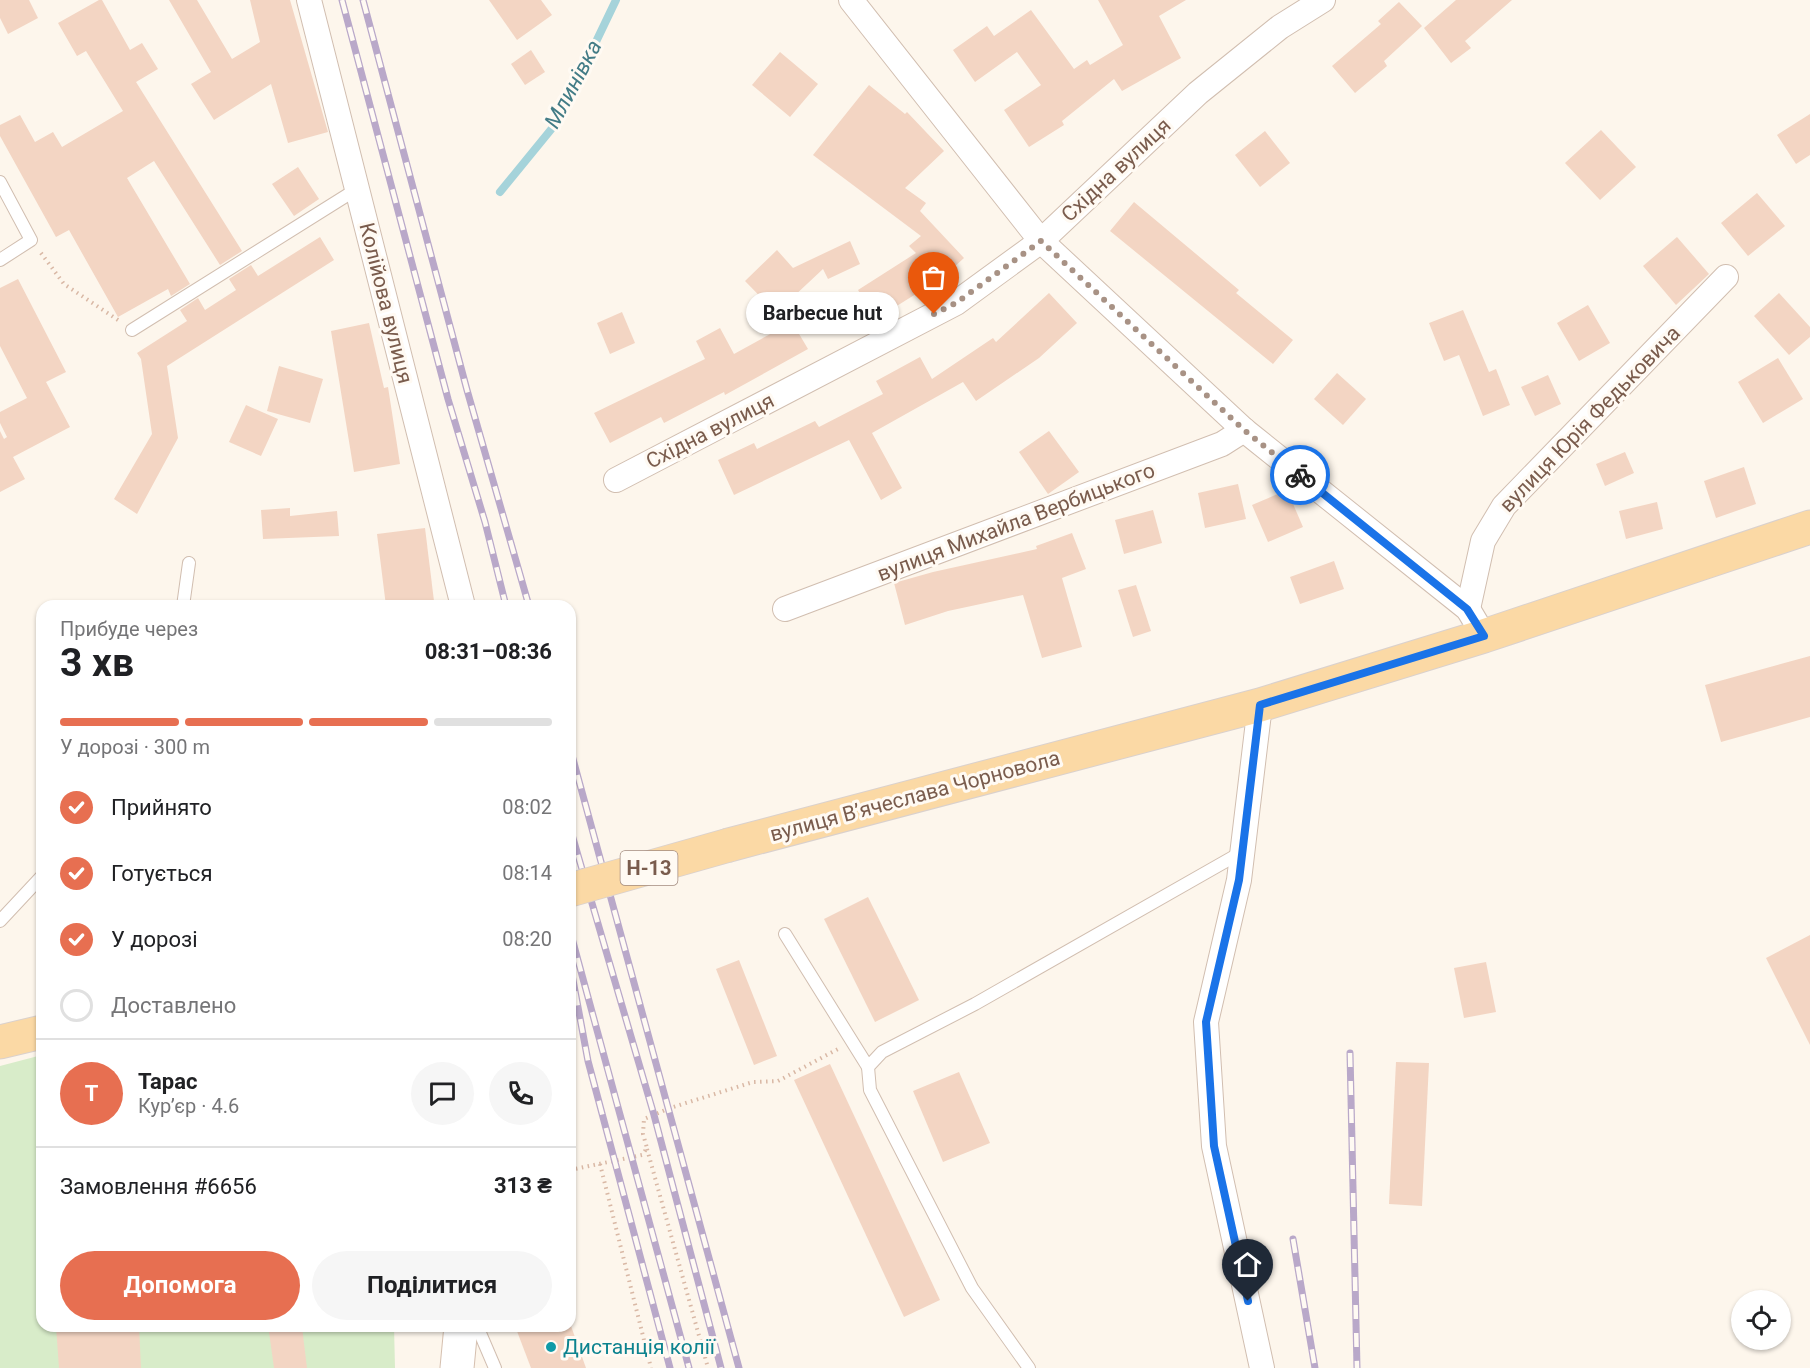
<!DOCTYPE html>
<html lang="uk">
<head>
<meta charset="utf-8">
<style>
	:root { --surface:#fff; --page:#f6f6f6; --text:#202124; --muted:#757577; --line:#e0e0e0; --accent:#e76f51 }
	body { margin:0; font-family:Roboto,sans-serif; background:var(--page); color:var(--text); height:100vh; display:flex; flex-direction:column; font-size:22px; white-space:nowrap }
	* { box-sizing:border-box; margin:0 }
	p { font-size:20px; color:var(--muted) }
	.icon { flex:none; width:33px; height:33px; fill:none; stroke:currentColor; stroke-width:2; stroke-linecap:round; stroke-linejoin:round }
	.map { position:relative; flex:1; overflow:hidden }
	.panel { position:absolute; left:36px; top:600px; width:540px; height:732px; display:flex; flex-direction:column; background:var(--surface); border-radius:18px; box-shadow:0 2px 4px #0004 }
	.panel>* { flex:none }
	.buttons { position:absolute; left:1731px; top:1290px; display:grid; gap:12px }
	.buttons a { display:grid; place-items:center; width:60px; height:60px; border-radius:50%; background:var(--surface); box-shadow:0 2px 4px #0004; font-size:30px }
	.pin { position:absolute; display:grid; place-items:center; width:51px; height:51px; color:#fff; margin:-62px -26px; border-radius:50% 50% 50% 0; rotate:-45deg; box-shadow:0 0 6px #0007 }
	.pin .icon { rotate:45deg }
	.courier { position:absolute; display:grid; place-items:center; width:60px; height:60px; margin:-30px; border:4px solid #1a73e8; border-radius:50%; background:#fff; color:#222; box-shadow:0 2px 8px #0007 }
	.bubble { position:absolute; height:42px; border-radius:21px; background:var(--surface); box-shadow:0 2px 4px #0004; font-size:20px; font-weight:700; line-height:42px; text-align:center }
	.overview em { font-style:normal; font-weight:700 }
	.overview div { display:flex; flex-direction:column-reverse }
	.overview { display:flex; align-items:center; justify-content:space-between; height:102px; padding:0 24px }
	h1 { font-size:39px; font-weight:700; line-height:45px }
	.bar { display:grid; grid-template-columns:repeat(4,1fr); gap:9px 6px; align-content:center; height:72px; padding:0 24px }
	.bar i { height:8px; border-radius:4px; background:var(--line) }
	.bar .selected { background:var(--accent) }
	.bar p { grid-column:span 4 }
	.line { display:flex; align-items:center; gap:15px; padding:0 24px; border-top:2px solid var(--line) }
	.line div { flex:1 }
	.round { display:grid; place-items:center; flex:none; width:63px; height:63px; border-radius:32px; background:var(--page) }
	ol { padding:0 24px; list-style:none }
	li { display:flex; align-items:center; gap:18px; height:66px }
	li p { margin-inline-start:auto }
	li .icon { padding:6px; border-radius:50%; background:var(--accent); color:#fff; stroke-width:4 }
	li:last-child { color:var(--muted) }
	li i { width:33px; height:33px; border:3px solid var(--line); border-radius:50% }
	.cta { display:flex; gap:12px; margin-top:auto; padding:12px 24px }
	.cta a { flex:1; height:69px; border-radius:36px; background:var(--accent); color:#fff; font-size:24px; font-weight:700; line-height:69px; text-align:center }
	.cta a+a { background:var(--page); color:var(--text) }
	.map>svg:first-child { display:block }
	.green { fill:#d8ecc9 }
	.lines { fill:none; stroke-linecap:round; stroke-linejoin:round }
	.stream { stroke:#a5d3da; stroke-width:8 }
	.building { fill:#f3d5c3 }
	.lane-casing { stroke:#d1beb0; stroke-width:14 }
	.street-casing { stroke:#d1beb0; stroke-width:26 }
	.secondary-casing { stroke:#d6c0b0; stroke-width:35 }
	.primary-casing { stroke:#dad1cd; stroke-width:35 }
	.path { stroke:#d9b8a5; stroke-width:4; stroke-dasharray:1.5 4.5; stroke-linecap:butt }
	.lane { stroke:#fff; stroke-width:12 }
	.street { stroke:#fff; stroke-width:24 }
	.secondary { stroke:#fff; stroke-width:33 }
	.primary { stroke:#fbd9a5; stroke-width:33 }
	.rail-casing { stroke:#b9a8c9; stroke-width:7 }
	.rail { stroke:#fffaf3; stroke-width:4.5; stroke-dasharray:14; stroke-linecap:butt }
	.primary-bridge-casing { stroke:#dad1cd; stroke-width:35; stroke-linecap:butt }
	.primary-bridge { stroke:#fbd9a5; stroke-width:33 }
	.done { stroke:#a89285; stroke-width:6; stroke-dasharray:0 10.8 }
	.route { stroke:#1a73e8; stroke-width:8 }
	.culture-dot { fill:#0f9aa8; stroke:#fffaf3; stroke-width:2 }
	.labels { text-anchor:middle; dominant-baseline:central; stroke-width:6; stroke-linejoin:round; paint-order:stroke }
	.shield { fill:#fffaf3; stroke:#a28b7f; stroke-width:1.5 }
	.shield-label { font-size:20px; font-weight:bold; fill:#7a5c4d }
	.street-label { font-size:21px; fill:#7a5c4d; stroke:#fffaf3 }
	.culture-label { font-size:21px; fill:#0d838f; stroke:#fffaf3; text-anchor:start }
	.water-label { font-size:22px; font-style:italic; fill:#437c86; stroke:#fffaf3 }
</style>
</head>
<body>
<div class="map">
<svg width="1810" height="1368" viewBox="0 0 1810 1368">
	<rect width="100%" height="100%" fill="#fdf6ec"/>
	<!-- green -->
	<polygon class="green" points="42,1055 42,1326 394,1326 395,1368 0,1368 0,1066"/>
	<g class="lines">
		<!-- stream -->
		<polyline class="stream" points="500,192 558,121 616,0"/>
	</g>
	<!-- building -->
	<g class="building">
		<polygon points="0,0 29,0 38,18 8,34 0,18"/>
		<polygon points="99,0 102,0 130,50 142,43 158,69 136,82 242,251 220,265 154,161 127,178 190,284 171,296 168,289 118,317 69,230 56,237 0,136 0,125 20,115 35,142 53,132 62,147 123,111 86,51 77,56 58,23"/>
		<polygon points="169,0 197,0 232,59 260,42 250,0 290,0 328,132 288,143 271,84 214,120 191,84 211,72"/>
		<polygon points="489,0 541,0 552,15 517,40"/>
		<polygon points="1098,0 1186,0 1159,16 1181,58 1122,91 1114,79 1062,121 1064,125 1029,147 1004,110 1041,85 1017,52 975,82 953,50 987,26 994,36 1031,10 1074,69 1087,60 1090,65 1123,45"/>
		<polygon points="1456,0 1512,0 1465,41 1471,48 1451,63 1424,28"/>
		<polygon points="1399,2 1422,26 1384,61 1387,66 1355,93 1332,66 1381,24 1378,21"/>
		<polygon points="531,50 545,72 525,85 511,64"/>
		<polygon points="780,52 818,84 790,117 752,85"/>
		<polygon points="869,85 905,114 907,112 944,151 905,188 926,203 920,211 964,258 943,277 876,319 858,290 916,253 909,246 921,236 813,155"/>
		<polygon points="1810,114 1810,155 1796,164 1777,135"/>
		<polygon points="1601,130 1636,167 1600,200 1565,163"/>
		<polygon points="1265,131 1290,163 1260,187 1235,155"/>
		<polygon points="298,167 319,199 294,216 272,184"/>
		<polygon points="1757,193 1785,226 1748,256 1721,223"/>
		<polygon points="1134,202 1239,290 1236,293 1293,340 1273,364 1110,231"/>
		<polygon points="320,237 334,260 167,366 178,438 137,514 114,499 152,434 141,359 137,353 187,321 180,310 198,298 205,310 236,290 229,279 251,265 258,276"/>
		<polygon points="1677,237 1709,274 1676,305 1643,266"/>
		<polygon points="850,241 860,264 828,279 823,269 776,313 745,281 777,250 793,268"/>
		<polygon points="18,279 66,372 46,382 70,427 13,457 25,479 0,492 0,431 4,439 7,437 0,423 0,412 27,398 0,346 0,288"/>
		<polygon points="1049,293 1077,323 1039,358 976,401 963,382 872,433 902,488 881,500 849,440 734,495 718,460 754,443 757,449 815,421 819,427 883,394 876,381 920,357 932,379 993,338 996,342"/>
		<polygon points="1779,293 1810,327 1810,337 1789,355 1754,316"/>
		<polygon points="1588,305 1610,343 1579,361 1557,323"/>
		<polygon points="1463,310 1489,372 1496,369 1510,405 1483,416 1459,355 1444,361 1429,323"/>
		<polygon points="622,312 635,343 610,354 597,323"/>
		<polygon points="792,322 808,349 725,395 724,392 664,423 661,417 610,443 594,413 705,359 696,341 720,328 734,354"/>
		<polygon points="369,323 384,388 388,387 400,464 354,472 331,331"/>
		<polygon points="1778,358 1803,399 1763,423 1738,382"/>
		<polygon points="279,366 323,379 310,423 267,411"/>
		<polygon points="1337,373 1366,399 1343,425 1314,399"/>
		<polygon points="1548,375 1561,404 1535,416 1521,387"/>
		<polygon points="246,405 278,419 261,456 229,442"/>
		<polygon points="1049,431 1079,472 1048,494 1019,452"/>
		<polygon points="1625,452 1634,473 1605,486 1596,464"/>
		<polygon points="1744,467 1756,504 1716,518 1704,481"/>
		<polygon points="1238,484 1246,519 1205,528 1198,493"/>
		<polygon points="1287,490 1303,527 1268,542 1252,505"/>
		<polygon points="1657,502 1663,529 1626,539 1619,511"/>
		<polygon points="290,508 290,516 337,511 339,536 263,539 261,510"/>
		<polygon points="1153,510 1162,543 1124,554 1115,520"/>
		<polygon points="425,528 434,601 386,606 377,534"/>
		<polygon points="1072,533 1086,569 1062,578 1082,647 1042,658 1023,595 948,611 905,625 894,583 933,572 1037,549 1036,546"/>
		<polygon points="1334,561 1344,589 1300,604 1290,577"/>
		<polygon points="1136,585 1151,631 1133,637 1118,590"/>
		<polygon points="1810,656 1810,717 1721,742 1705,685"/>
		<polygon points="868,897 919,1000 875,1022 824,919"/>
		<polygon points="1810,935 1810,1045 1766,958"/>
		<polygon points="739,960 777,1056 754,1065 716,969"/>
		<polygon points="1486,962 1496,1012 1464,1018 1454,968"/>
		<polygon points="1396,1062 1429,1063 1422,1206 1389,1204"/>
		<polygon points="830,1064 940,1300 904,1317 794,1080"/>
		<polygon points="959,1072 990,1143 943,1162 913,1091"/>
		<polygon points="56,1326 139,1326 141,1368 59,1368"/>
		<polygon points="515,1326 571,1326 586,1368 531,1368"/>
		<polygon points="302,1327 307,1368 274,1368 269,1332"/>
	</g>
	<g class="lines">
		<defs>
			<g id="lane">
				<polyline points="0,182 31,240 0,260"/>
				<polyline points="132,330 357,189"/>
				<polyline points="183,606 189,563"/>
				<polyline points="0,921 42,876"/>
				<polyline points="785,934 868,1067"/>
				<polyline points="477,1326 495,1368"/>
				<polyline points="1029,1368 972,1288 870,1090 868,1067 882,1052 975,1004 1242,852"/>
			</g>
			<g id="street">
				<polyline points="309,0 463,606"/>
				<polyline points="851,0 1041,241 1244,430 1468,609 1484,636"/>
				<polyline points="616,480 956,303 1041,241 1198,93 1280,27 1323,0"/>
				<polyline points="785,609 1222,444 1244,430"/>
				<polyline points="1468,609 1483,541 1504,506 1726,277"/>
				<polyline points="1260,705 1239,880 1206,1022 1214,1146 1262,1368"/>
			</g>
			<polyline id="secondary" points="457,1368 461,1326"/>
			<g id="primary">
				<polyline points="729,845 1260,705 1484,636 1810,527"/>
				<polyline points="0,1042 42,1032"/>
			</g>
		</defs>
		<!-- lane casing -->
		<use href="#lane" class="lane-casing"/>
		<!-- street casing -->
		<use href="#street" class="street-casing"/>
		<!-- secondary casing -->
		<use href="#secondary" class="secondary-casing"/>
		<!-- primary casing -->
		<use href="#primary" class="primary-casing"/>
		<!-- path -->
		<g class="path">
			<polyline points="41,253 64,284 118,320"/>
			<polyline points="647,1149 708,1368"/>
			<polyline points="600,1164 651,1368"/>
			<polyline points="570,1170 642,1155 647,1148 643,1134 644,1119 670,1108 753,1082 778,1081 838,1049"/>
		</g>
		<!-- lane -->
		<use href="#lane" class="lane"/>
		<!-- street -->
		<use href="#street" class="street"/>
		<!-- secondary -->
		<use href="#secondary" class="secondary"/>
		<!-- primary -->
		<use href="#primary" class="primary"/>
		<defs>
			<g id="rail">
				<polyline points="342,0 448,399 485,522 506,606"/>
				<polyline points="363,0 467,390 529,606"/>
				<polyline points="570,748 739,1368"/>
				<polyline points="570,828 654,1115 721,1368"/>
				<polyline points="570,931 689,1368"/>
				<polyline points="570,964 588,1061 670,1368"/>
				<polyline points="1350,1053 1357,1368"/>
				<polyline points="1293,1239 1315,1368"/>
			</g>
		</defs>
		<!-- rail casing -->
		<use href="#rail" class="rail-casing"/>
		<!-- rail -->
		<use href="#rail" class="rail"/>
		<defs>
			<polyline id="primary-bridge" points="570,890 729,845"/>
		</defs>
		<!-- primary-bridge casing -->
		<use href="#primary-bridge" class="primary-bridge-casing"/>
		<!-- primary-bridge -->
		<use href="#primary-bridge" class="primary-bridge"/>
	</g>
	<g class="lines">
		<!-- done -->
		<polyline class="done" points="934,314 956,303 1041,241 1244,430 1300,475"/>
		<!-- route -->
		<polyline class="route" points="1248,1301 1214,1146 1206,1022 1239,880 1260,705 1484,636 1467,609 1300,475"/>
	</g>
	<!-- markers -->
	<circle class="culture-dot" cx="551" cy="1347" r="6"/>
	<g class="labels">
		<!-- shield labels -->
		<rect class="shield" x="620.5" y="851" width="57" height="34" rx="4.5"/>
		<g class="shield-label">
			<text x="649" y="868">Н-13</text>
		</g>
		<!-- street labels -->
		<g class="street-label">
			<text transform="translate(1116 170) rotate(-43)">Східна вулиця</text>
			<text transform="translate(386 303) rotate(76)">Колійова вулиця</text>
			<text transform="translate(1590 419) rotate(-46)">вулиця Юрія Федьковича</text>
			<text transform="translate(710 431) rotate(-27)">Східна вулиця</text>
			<text transform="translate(1016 522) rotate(-21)">вулиця Михайла Вербицького</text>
			<text transform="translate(915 796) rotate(-15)">вулиця Вʼячеслава Чорновола</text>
		</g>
		<!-- culture labels -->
		<g class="culture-label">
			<text x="563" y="1347">Дистанція колії</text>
		</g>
		<!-- water labels -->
		<g class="water-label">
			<text transform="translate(573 84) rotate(-62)">Млинівка</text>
		</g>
	</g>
</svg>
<div class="buttons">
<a><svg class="icon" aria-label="locate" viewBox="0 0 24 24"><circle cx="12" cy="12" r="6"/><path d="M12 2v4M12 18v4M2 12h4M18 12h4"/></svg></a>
</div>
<div class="pin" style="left:934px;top:314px;background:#ea580c"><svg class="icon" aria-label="bag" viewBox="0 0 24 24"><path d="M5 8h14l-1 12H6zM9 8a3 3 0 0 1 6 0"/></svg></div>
<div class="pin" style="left:1248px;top:1301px;background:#1f2937"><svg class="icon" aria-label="home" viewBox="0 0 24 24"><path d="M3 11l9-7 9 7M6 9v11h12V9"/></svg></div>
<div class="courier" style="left:1300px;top:475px"><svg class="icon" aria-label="bike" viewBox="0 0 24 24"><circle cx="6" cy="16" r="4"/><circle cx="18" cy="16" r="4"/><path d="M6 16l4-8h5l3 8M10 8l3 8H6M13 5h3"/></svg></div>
<div class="bubble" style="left:746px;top:292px;width:153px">Barbecue hut</div>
<section class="panel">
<div class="overview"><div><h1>3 хв</h1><p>Прибуде через</p></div><em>08:31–08:36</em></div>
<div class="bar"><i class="selected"></i><i class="selected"></i><i class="selected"></i><i></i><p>У дорозі · 300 m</p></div>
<ol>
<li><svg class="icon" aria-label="check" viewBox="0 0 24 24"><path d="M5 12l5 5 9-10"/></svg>Прийнято<p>08:02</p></li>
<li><svg class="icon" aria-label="check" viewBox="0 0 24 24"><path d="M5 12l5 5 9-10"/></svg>Готується<p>08:14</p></li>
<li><svg class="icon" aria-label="check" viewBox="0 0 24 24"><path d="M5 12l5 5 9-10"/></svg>У дорозі<p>08:20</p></li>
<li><i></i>Доставлено</li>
</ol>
<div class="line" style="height:108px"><b class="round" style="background:var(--accent);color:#fff">Т</b><div><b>Тарас</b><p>Кур’єр · 4.6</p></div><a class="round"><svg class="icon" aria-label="chat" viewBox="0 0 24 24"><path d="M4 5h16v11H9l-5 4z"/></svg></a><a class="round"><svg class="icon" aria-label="phone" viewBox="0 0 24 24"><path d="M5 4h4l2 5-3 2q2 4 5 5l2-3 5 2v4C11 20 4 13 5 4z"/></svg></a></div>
<div class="line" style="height:78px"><div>Замовлення #6656</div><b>313 ₴</b></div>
<div class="cta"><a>Допомога</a><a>Поділитися</a></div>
</section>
</div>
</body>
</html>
